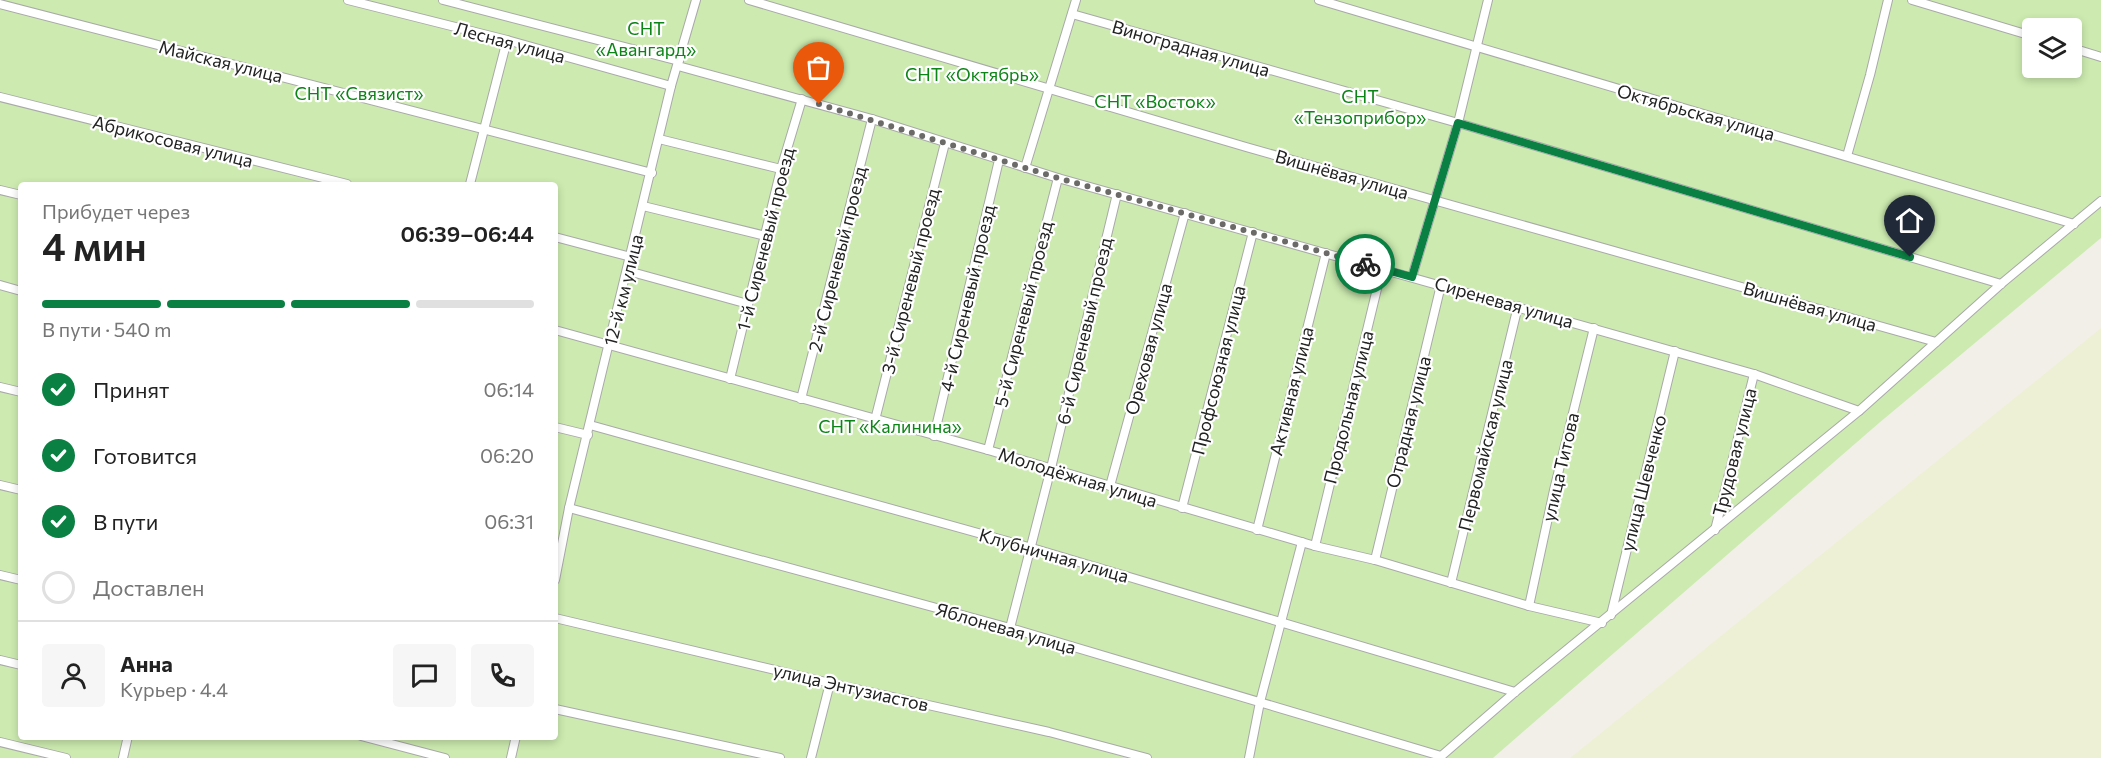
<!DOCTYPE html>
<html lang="ru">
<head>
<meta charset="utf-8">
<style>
	:root { --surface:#fff; --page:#f6f6f6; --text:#222; --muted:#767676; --line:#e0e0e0; --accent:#0b8043 }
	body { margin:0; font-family:Commissioner,sans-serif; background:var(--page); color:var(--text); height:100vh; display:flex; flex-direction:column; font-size:22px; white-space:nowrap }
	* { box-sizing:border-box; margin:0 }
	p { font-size:20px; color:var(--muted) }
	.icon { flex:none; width:33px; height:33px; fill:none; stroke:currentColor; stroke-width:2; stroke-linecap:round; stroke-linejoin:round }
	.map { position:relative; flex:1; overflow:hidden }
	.side { position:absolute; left:18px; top:182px; width:540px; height:558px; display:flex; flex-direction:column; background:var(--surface); border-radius:6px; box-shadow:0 3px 9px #0003 }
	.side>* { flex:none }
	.controls { position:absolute; left:2022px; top:18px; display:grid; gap:12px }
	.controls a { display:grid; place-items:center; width:60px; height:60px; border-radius:6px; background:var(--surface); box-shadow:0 3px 9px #0003; font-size:30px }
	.pin { position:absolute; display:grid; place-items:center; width:51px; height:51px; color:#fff; margin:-62px -26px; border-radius:50% 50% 50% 0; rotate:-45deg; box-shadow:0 0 6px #0007 }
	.pin .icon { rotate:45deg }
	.courier { position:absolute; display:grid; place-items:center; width:60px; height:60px; margin:-30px; border:4px solid #0b8043; border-radius:50%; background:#fff; color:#222; box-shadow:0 2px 8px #0007 }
	.overview em { font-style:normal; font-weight:600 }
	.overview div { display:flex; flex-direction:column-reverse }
	.overview { display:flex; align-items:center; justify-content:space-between; height:102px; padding:0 24px }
	h1 { font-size:39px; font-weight:600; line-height:45px }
	.bar { display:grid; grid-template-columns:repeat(4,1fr); gap:9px 6px; align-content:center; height:72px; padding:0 24px }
	.bar i { height:8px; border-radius:4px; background:var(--line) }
	.bar .on { background:var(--accent) }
	.bar p { grid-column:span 4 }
	.line { display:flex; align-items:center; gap:15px; padding:0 24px; border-top:2px solid var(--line) }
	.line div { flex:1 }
	.round { display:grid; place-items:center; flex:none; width:63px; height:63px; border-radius:6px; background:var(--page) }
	ol { padding:0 24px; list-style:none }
	li { display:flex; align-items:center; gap:18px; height:66px }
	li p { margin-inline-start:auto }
	li .icon { padding:6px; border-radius:50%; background:var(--accent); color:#fff; stroke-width:4 }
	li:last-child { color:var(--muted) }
	li i { width:33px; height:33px; border:3px solid var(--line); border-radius:50% }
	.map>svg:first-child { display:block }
	.farmland { fill:#eef0d5 }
	.grass { fill:#cdebb0; fill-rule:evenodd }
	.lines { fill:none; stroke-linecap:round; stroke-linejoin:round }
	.street-casing { stroke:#a9a9a9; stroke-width:10 }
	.street { stroke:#fff; stroke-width:8 }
	.done { stroke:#6b6a68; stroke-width:6; stroke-dasharray:0 10.8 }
	.route { stroke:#0b8043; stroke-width:8 }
	.labels { text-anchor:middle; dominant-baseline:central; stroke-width:4.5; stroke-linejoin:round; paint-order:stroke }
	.park-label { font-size:18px; fill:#0c8416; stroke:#fff }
	.street-label { font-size:18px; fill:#222; stroke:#fff }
</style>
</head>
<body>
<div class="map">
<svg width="2101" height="758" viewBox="0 0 2101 758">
	<rect width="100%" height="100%" fill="#f2efe9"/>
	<!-- farmland -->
	<polygon class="farmland" points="2101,328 2101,758 1570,758"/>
	<!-- grass -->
	<path class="grass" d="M0,0H2101V238L1879,423L1493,758H0ZM2032,28H2072V68H2032ZM21,184H555V736H21Z"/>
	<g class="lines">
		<defs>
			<g id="street">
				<polyline points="348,0 507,40 671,86"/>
				<polyline points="443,0 679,61"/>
				<polyline points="749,0 1246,147 1936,342"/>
				<polyline points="1319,0 2074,224"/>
				<polyline points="1912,0 2032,36"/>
				<polyline points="0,4 652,173"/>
				<polyline points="1072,14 1458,123 2001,284"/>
				<polyline points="2072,48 2101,57"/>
				<polyline points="678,66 872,119 1058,178 1754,374 1859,411"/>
				<polyline points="0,97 347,184"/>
				<polyline points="659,139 781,169"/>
				<polyline points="1847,156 1870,75 1888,0"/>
				<polyline points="1025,168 1076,0"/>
				<polyline points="470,184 507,40"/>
				<polyline points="0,190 21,195"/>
				<polyline points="643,206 766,236"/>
				<polyline points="555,237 631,257"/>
				<polyline points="628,271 748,304"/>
				<polyline points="1412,277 1458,123 1488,0"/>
				<polyline points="0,285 21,291"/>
				<polyline points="555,330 988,450 1315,546 1375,560 1529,606 1602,623"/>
				<polyline points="730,379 781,169 802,99"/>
				<polyline points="0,387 21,392"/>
				<polyline points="801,399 872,119"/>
				<polyline points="875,420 945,143"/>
				<polyline points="590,425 1032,548 1515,692"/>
				<polyline points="555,427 588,435"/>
				<polyline points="934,436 999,160"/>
				<polyline points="988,450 1058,178"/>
				<polyline points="0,485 21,490"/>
				<polyline points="1110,486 1185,213"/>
				<polyline points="569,508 1010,628 1441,756"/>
				<polyline points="1182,508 1253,232"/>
				<polyline points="1257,530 1326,253"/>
				<polyline points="1715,530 1754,374"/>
				<polyline points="1315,546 1382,268"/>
				<polyline points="1375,560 1441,285"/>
				<polyline points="0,575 21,580"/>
				<polyline points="555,580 569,508 671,86 696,0"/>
				<polyline points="1451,583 1518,306"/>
				<polyline points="1529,606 1554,490 1594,328"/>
				<polyline points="1611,615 1675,351"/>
				<polyline points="555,618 830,683 1049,732 1147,758"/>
				<polyline points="1010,628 1051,468 1117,194"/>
				<polyline points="0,660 21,665"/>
				<polyline points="555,709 780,758"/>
				<polyline points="361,736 445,758"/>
				<polyline points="0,742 66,758"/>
				<polyline points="123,758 128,736"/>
				<polyline points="511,758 516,736"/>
				<polyline points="811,758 830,683"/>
				<polyline points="1249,758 1260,702 1302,542"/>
				<polyline points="1439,758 1515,692 1859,411 2001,284 2101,201"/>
			</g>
		</defs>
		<!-- street casing -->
		<use href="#street" class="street-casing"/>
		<!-- street -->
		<use href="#street" class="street"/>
	</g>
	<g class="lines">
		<!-- done -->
		<polyline class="done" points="819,104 1058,178 1365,264"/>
		<!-- route -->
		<polyline class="route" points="1365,264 1412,277 1458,123 1910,257"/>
	</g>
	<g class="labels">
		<!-- park labels -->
		<g class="park-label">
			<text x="646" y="28">СНТ<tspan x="646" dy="21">«Авангард»</tspan></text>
			<text x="972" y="74">СНТ «Октябрь»</text>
			<text x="359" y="93">СНТ «Связист»</text>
			<text x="1360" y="96">СНТ<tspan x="1360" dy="21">«Тензоприбор»</tspan></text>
			<text x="1155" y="101">СНТ «Восток»</text>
			<text x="890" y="426">СНТ «Калинина»</text>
		</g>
		<!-- street labels -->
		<g class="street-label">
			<text transform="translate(510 42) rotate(15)">Лесная улица</text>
			<text transform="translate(1191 48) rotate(16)">Виноградная улица</text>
			<text transform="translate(221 61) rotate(14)">Майская улица</text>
			<text transform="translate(1696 112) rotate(16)">Октябрьская улица</text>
			<text transform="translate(173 141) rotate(14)">Абрикосовая улица</text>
			<text transform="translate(1342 174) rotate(16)">Вишнёвая улица</text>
			<text transform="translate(765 239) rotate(-76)">1-й Сиреневый проезд</text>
			<text transform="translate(837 259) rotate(-76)">2-й Сиреневый проезд</text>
			<text transform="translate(910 281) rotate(-76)">3-й Сиреневый проезд</text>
			<text transform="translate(623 290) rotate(-76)">12-й км улица</text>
			<text transform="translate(967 298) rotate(-77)">4-й Сиреневый проезд</text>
			<text transform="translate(1504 302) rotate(16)">Сиреневая улица</text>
			<text transform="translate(1810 306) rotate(16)">Вишнёвая улица</text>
			<text transform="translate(1023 314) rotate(-76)">5-й Сиреневый проезд</text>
			<text transform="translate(1084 331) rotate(-77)">6-й Сиреневый проезд</text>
			<text transform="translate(1148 349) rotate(-75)">Ореховая улица</text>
			<text transform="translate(1218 370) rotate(-76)">Профсоюзная улица</text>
			<text transform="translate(1291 391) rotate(-76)">Активная улица</text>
			<text transform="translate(1348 407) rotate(-76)">Продольная улица</text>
			<text transform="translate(1408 422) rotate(-76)">Отрадная улица</text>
			<text transform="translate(1485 445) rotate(-76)">Первомайская улица</text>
			<text transform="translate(1734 452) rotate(-76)">Трудовая улица</text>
			<text transform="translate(1560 467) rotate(-77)">улица Титова</text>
			<text transform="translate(1078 477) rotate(17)">Молодёжная улица</text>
			<text transform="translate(1643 483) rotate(-76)">улица Шевченко</text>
			<text transform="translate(1054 555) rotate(16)">Клубничная улица</text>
			<text transform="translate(1006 628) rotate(16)">Яблоневая улица</text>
			<text transform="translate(851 687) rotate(13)">улица Энтузиастов</text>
		</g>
	</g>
</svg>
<div class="controls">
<a><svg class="icon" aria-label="layers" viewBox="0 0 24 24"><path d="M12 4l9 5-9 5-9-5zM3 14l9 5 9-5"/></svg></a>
</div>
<div class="pin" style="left:819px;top:104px;background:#ea580c"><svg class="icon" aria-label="bag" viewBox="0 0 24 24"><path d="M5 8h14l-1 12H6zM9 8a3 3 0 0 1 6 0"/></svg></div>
<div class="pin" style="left:1910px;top:257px;background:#1f2937"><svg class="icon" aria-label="home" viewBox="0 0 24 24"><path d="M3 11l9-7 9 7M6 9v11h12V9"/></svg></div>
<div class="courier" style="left:1365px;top:264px"><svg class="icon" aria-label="bike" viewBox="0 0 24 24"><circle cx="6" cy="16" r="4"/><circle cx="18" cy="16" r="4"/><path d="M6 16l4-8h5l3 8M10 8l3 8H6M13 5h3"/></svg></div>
<section class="side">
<div class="overview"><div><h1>4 мин</h1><p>Прибудет через</p></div><em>06:39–06:44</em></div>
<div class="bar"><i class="on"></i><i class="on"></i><i class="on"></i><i></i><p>В пути · 540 m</p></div>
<ol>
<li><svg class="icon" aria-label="check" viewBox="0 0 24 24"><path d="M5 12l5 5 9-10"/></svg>Принят<p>06:14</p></li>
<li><svg class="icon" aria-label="check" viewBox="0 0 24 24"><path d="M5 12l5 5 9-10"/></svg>Готовится<p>06:20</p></li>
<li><svg class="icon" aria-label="check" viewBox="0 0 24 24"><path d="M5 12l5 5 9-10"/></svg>В пути<p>06:31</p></li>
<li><i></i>Доставлен</li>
</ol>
<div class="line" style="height:108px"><a class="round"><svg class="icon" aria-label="person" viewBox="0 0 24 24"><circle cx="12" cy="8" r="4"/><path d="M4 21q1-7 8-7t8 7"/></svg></a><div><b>Анна</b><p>Курьер · 4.4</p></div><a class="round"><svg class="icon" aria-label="chat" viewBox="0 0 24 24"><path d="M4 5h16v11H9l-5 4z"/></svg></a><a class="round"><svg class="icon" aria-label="phone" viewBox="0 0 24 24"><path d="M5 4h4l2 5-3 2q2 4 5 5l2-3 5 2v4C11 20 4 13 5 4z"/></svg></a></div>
</section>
</div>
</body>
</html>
